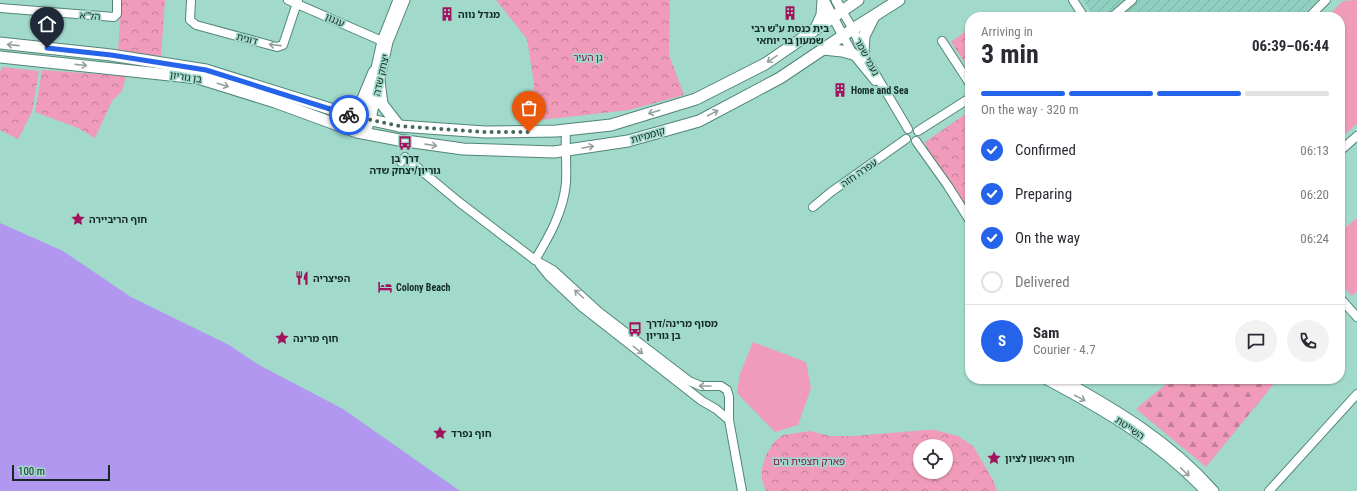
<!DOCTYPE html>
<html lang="en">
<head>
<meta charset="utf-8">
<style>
	:root { --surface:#fff; --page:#f2f2f3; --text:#2b2b33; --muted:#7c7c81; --line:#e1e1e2; --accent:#2563eb }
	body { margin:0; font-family:"Roboto Condensed","Noto Sans Hebrew",sans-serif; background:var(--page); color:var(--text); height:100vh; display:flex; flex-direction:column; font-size:15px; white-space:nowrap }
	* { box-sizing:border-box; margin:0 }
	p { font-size:13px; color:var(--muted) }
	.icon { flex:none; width:22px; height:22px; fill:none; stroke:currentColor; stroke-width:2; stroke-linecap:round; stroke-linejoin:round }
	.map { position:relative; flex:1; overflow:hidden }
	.details { position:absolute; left:965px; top:12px; width:380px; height:372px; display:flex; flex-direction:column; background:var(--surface); border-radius:16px; box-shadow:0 1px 3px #0004 }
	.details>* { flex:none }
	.controls { position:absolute; left:913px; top:439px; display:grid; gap:8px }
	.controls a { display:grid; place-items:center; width:40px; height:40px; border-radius:50%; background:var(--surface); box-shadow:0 1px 3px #0004; font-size:20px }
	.scale { position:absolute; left:12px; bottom:10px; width:98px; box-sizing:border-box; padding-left:4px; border:2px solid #142b25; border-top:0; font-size:11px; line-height:14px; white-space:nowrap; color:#142b25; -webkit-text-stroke:3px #a1d9ca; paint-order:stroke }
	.pin { position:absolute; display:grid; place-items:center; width:34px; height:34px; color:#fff; margin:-41px -17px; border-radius:50% 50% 50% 0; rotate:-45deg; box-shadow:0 0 4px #0007 }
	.pin .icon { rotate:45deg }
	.courier { position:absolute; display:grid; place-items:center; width:40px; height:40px; margin:-20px; border:3px solid #2563eb; border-radius:50%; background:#fff; color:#222; box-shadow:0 1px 5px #0007 }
	.head em { font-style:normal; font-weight:700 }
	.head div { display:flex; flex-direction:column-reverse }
	.head { display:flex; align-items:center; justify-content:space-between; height:68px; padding:0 16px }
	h1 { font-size:26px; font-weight:700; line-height:30px }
	.bar { display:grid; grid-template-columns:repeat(4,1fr); gap:6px 4px; align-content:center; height:48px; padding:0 16px }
	.bar i { height:5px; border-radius:3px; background:var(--line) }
	.bar .active { background:var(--accent) }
	.bar p { grid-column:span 4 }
	.line { display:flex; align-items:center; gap:10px; padding:0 16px; border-top:1px solid var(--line) }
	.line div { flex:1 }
	.round { display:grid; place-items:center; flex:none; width:42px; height:42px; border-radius:21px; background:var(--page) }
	ol { padding:0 16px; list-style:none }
	li { display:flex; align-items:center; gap:12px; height:44px }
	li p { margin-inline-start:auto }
	li .icon { padding:4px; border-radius:50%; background:var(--accent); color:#fff; stroke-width:4 }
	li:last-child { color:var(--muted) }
	li i { width:22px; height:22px; border:2px solid var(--line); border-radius:50% }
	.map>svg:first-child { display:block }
	.industrial { fill:url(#industrial-furrows) }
	.grass { fill:#ef9bb9 }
	.forest { fill:url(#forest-firs) }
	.park { fill:url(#park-crowns); fill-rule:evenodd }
	.water { fill:#b197f0 }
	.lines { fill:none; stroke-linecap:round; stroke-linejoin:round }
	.minor-casing { stroke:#518679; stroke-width:10 }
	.tertiary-casing { stroke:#518679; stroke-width:11 }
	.secondary-casing { stroke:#518679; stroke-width:13 }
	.minor { stroke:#fff; stroke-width:8 }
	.tertiary { stroke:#fff; stroke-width:9 }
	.secondary { stroke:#fff; stroke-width:11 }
	.oneway { stroke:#95a09d }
	.done { stroke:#45685f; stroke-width:4; stroke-dasharray:0 7.2 }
	.route { stroke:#2563eb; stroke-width:5 }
	.labels { text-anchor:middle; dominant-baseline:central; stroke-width:3.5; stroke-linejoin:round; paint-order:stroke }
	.poi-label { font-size:10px; font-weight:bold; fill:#142b25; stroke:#a1d9ca; text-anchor:start }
	.street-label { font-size:10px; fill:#142b25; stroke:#a1d9ca }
	.park-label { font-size:10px; fill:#83114b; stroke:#a1d9ca }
</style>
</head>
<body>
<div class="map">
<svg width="1357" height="491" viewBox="0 0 1357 491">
	<defs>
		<pattern id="industrial-furrows" width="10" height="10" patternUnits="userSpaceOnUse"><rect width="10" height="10" fill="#8ecfbf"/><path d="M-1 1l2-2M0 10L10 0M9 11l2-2" fill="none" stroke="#7ab2a4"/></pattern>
		<pattern id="forest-firs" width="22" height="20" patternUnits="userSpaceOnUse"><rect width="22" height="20" fill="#ef9bb9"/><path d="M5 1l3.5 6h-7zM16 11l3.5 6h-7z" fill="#c07f96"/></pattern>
		<pattern id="park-crowns" width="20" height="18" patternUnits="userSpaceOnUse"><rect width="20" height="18" fill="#ef9bb9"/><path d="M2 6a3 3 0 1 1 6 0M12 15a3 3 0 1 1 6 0" fill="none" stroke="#c07f96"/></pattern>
	</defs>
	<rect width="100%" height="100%" fill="#a1d9ca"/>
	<!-- industrial -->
	<polygon class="industrial" points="1083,0 1318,0 1301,17 1094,17"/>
	<!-- grass -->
	<g class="grass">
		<polygon points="1357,0 1357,124 1340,139 1340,17 1327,17 1343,1"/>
		<polygon points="1357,218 1357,291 1352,296 1340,283 1340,232"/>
		<polygon points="753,342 806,362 811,388 798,425 775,432 737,393 740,374"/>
	</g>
	<!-- forest -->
	<polygon class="forest" points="1172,379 1278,379 1206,467 1136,409"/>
	<!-- park -->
	<g class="park">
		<polygon points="121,0 165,0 161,56 118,53"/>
		<polygon points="496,0 670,0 669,55 684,95 629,110 532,121 534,83 527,39"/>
		<polygon points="970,28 970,70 951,42"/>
		<polygon points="2,67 39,71 32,112 18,139 0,130 0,72"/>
		<polygon points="42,70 126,76 122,91 112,101 95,138 78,128 35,112"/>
		<polygon points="970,111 970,215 928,152 925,142"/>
		<path d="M926,430H935L958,436L973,446L993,480L997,491H766L762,480V468L766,455L774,442L783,435L810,431L830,436H854ZM920,446H946V472H920Z"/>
	</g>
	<!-- water -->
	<polygon class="water" points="0,223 63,251 131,297 229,345 259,365 343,409 460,491 0,491"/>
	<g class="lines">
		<defs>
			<g id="minor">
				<polyline points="191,0 190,20 196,25 277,47 283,45 298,0"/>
				<polyline points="288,0 382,41"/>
				<polyline points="1073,0 1084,17"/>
				<polyline points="0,8 114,17 117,14 117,0"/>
				<polyline points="842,11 853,29 863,53 908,129"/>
				<polyline points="1112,17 1132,0"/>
				<polyline points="1309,17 1326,0"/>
				<polyline points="843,36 853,54 875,81"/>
				<polyline points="942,41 970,84"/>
				<polyline points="918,131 970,98"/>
				<polyline points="916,141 948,186 970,221"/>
				<polyline points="1340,151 1357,136"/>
				<polyline points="401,162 405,157 459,202 535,260 553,270 599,312 689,381 701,386 721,386 727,390 729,397 729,420 742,491"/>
				<polyline points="813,207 831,192 906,139"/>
				<path d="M535,260C550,235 563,212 566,183C567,165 565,148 566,130"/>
				<polyline points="540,265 549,276 582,307 702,401 716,409 729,420"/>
				<polyline points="1340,298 1357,317"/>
				<polyline points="1269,491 1357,394"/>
			</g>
			<g id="tertiary">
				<polyline points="824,0 843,36"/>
				<polyline points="836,0 842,11"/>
				<polyline points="365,124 365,118 382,41 398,0"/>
				<polyline points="365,133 371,119 388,42 405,0"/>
				<path d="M1045,379C1105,411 1157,441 1205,491"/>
				<path d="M1062,379C1119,411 1170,441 1214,491"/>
			</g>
			<g id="secondary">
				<polyline points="816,28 822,15 823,0"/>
				<polyline points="0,43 111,55 206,70 353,116 399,126 485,132 556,131 611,125 696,99 765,64 858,0"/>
				<polyline points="823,49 842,51 853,54"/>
				<polyline points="863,53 864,36 874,16"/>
				<polyline points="0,57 198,78 275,102 357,132 399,140 463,149 554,152 628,141 699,121 780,78 853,29 899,0"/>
				<polyline points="379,81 382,104 399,126"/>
				<polyline points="340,109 346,110 358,107 362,101 374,72"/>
			</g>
		</defs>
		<!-- minor casing -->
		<use href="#minor" class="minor-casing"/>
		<!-- tertiary casing -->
		<use href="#tertiary" class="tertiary-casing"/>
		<!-- secondary casing -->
		<use href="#secondary" class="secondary-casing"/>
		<!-- minor -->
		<use href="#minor" class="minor"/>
		<!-- tertiary -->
		<use href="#tertiary" class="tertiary"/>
		<!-- secondary -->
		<use href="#secondary" class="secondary"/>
	</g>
	<!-- one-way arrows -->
	<defs><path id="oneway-shaft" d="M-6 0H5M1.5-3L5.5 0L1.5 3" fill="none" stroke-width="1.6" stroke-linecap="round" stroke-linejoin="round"/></defs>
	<g class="oneway">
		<use href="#oneway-shaft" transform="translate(13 45) rotate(-174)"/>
		<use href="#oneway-shaft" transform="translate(275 45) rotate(-174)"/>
		<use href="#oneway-shaft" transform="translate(772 59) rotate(146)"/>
		<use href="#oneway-shaft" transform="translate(81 65) rotate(6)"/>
		<use href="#oneway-shaft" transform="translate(223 85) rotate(17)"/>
		<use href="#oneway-shaft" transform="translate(654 112) rotate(163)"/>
		<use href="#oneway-shaft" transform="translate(713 113) rotate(-28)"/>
		<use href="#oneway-shaft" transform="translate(431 145) rotate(8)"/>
		<use href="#oneway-shaft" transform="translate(588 147) rotate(-9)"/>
		<use href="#oneway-shaft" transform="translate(579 294) rotate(-138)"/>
		<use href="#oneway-shaft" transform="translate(638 350) rotate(38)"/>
		<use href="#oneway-shaft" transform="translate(705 386) rotate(180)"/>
		<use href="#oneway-shaft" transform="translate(1080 398) rotate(28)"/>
		<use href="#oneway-shaft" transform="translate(1185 472) rotate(44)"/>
	</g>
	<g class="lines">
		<!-- done -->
		<polyline class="done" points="349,115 399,126 485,132 529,132"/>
		<!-- route -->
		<polyline class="route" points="47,48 111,55 206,70 349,115"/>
	</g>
	<!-- icons -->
	<defs>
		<symbol id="building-bare" viewBox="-9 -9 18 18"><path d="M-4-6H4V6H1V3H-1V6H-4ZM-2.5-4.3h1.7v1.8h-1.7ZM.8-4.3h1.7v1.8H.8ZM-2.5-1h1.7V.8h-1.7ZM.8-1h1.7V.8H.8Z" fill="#a1135c" stroke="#a1d9ca" stroke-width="2.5" paint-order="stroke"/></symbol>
		<symbol id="bus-bare" viewBox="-9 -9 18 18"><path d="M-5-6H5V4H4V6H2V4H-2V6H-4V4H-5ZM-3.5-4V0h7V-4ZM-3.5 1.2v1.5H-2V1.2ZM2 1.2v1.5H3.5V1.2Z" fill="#a1135c" stroke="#a1d9ca" stroke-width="2.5" paint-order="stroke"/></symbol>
		<symbol id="sight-bare" viewBox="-9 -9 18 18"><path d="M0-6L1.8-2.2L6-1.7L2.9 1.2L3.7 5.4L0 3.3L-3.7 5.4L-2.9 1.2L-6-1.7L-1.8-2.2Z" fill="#a1135c" stroke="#a1d9ca" stroke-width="2.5" paint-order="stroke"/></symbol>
		<symbol id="restaurant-bare" viewBox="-9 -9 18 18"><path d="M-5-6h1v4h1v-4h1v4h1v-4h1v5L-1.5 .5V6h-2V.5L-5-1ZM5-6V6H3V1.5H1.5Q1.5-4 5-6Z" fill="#a1135c" stroke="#a1d9ca" stroke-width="2.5" paint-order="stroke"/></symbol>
		<symbol id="hotel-bare" viewBox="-9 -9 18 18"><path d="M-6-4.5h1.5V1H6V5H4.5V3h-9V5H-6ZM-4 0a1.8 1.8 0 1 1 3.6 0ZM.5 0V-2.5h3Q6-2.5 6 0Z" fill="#a1135c" stroke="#a1d9ca" stroke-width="2.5" paint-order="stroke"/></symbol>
	</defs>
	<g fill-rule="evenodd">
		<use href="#building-bare" x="780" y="3" width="20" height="20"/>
		<use href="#building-bare" x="437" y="4" width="20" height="20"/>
		<use href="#building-bare" x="830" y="80" width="20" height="20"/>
		<use href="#bus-bare" x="395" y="133" width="20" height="20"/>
		<use href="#sight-bare" x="68" y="209" width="20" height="20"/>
		<use href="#restaurant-bare" x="292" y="268" width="20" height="20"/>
		<use href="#hotel-bare" x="375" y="277" width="20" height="20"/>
		<use href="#bus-bare" x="625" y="319" width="20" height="20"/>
		<use href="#sight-bare" x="272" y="328" width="20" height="20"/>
		<use href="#sight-bare" x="430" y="423" width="20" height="20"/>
		<use href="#sight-bare" x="984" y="448" width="20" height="20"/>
	</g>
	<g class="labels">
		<!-- poi labels -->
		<g class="poi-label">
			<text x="458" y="14">מגדל נווה</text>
			<text x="790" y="28" text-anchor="middle">בית כנסת ע"ש רבי<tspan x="790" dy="12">שמעון בר יוחאי</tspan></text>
			<text x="851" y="90">Home and Sea</text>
			<text x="405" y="158" text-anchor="middle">דרך בן<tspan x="405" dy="12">גוריון/יצחק שדה</tspan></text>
			<text x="89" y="219">חוף הריביירה</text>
			<text x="313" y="278">הפיצריה</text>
			<text x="396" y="287">Colony Beach</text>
			<text x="646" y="323">מסוף מרינה/דרך<tspan x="646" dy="12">בן גוריון</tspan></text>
			<text x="293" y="338">חוף מרינה</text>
			<text x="451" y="433">חוף נפרד</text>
			<text x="1005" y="458">חוף ראשון לציון</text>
		</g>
		<!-- street labels -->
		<g class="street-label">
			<text transform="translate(90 16) rotate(4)">הל"א</text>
			<text transform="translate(335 20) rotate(24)">עגנון</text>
			<text transform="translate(247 39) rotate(15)">דוגית</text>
			<text transform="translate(867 57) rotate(62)">נעמי שמר</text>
			<text transform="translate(381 75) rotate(-77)">יצחק שדה</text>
			<text transform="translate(186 77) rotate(9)">בן גוריון</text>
			<text transform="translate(648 135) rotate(-16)">קוממיות</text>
			<text transform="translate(859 173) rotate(-35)">עפרה חזה</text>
			<text transform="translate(1130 428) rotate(34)">השייטת</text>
		</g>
		<!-- park labels -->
		<g class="park-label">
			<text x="588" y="57">גן העיר</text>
			<text x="809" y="461">פארק תצפית הים</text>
		</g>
	</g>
</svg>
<div class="controls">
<a><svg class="icon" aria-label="locate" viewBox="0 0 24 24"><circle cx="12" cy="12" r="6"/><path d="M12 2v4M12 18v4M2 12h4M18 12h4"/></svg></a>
</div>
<div class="scale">100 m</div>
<div class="pin" style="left:529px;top:132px;background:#ea580c"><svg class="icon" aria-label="bag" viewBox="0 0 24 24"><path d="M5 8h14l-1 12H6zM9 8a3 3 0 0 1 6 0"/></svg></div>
<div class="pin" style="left:47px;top:48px;background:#1f2937"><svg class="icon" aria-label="home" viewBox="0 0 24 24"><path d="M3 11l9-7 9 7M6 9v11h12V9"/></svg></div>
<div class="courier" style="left:349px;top:115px"><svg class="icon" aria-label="bike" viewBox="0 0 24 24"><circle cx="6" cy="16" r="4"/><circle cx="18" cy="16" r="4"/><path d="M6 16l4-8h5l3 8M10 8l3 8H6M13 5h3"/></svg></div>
<section class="details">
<div class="head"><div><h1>3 min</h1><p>Arriving in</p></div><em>06:39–06:44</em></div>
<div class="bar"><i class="active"></i><i class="active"></i><i class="active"></i><i></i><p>On the way · 320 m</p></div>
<ol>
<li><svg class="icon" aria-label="check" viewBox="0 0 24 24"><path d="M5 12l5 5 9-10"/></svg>Confirmed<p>06:13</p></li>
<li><svg class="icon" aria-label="check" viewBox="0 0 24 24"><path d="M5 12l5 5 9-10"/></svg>Preparing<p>06:20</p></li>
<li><svg class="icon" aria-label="check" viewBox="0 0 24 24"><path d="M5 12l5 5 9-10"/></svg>On the way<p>06:24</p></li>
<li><i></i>Delivered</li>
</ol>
<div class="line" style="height:72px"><b class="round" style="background:var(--accent);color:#fff">S</b><div><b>Sam</b><p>Courier · 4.7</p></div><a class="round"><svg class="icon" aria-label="chat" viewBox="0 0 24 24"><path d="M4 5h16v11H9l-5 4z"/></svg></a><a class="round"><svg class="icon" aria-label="phone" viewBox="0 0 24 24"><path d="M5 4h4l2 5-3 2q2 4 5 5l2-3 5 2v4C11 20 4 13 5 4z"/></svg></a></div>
</section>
</div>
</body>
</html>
